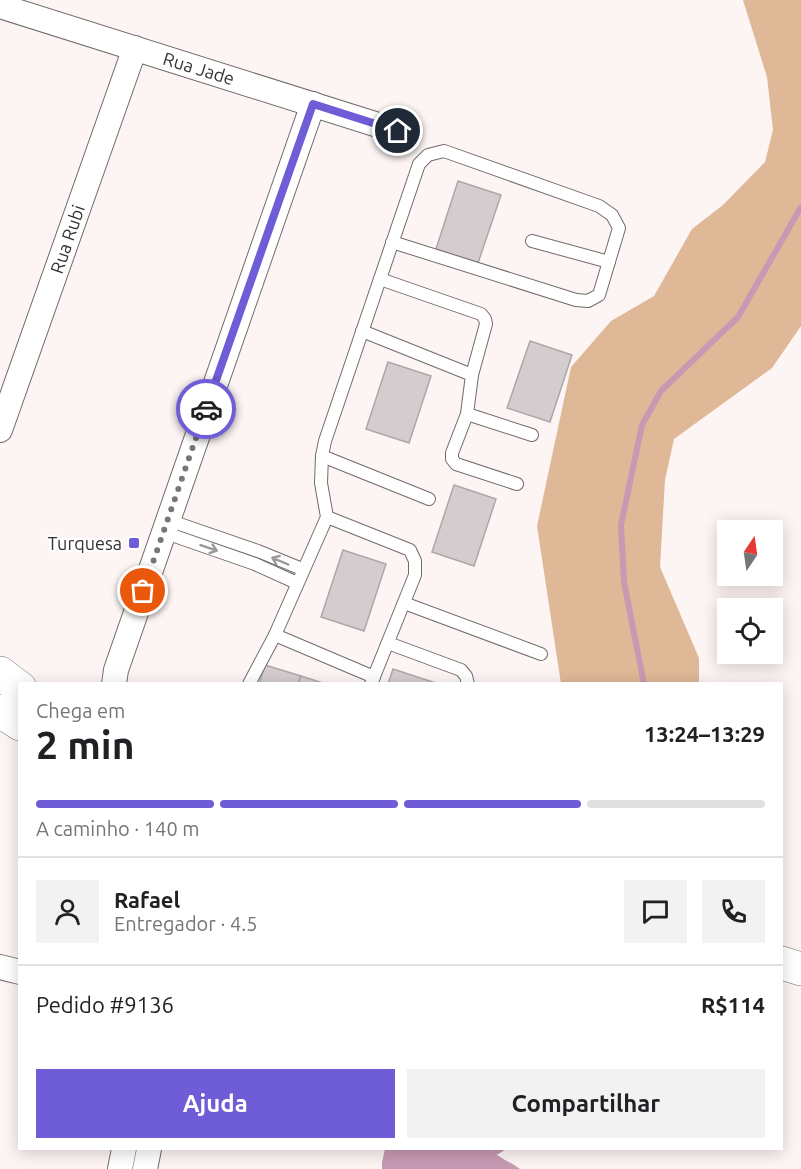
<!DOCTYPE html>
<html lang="pt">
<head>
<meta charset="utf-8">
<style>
	:root { --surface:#fff; --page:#f2f2f2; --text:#202124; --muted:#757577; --line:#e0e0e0; --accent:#6f5dd7 }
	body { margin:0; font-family:Ubuntu,sans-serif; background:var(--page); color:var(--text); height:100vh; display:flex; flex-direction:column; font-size:22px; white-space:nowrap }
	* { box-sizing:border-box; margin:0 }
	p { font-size:20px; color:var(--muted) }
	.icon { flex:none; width:33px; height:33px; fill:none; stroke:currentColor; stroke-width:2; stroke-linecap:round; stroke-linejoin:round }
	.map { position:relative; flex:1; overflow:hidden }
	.side { position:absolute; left:18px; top:682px; width:765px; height:468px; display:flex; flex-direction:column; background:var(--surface); border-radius:0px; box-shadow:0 3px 15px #0003 }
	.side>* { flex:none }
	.needle { width:39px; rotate:13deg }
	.controls { position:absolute; left:717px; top:520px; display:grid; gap:12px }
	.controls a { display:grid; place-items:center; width:66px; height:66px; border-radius:0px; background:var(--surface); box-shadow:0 3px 15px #0003; font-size:30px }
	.pin { position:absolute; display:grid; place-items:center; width:51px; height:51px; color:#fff; margin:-26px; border:3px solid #fff; border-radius:50%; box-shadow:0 2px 6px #0007 }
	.courier { position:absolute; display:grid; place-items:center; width:60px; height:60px; margin:-30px; border:4px solid #6f5dd7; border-radius:50%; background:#fff; color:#222; box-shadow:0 2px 8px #0007 }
	.head em { font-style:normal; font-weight:600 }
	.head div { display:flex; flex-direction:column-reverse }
	.head { display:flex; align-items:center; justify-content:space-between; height:102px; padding:0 18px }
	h1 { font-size:39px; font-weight:600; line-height:45px }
	.bar { display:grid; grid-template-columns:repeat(4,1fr); gap:9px 6px; align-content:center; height:72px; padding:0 18px }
	.bar i { height:8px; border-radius:4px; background:var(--line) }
	.bar .current { background:var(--accent) }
	.bar p { grid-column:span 4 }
	.line { display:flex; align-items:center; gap:15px; padding:0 18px; border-top:2px solid var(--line) }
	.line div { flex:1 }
	.round { display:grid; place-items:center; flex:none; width:63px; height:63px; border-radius:0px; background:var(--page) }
	.primary-button { display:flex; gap:12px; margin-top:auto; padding:12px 18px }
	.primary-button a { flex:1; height:69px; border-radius:0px; background:var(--accent); color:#fff; font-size:24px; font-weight:600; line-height:69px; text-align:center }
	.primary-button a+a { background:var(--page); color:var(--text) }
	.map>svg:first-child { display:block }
	.forest { fill:#dfb897 }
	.water { fill:#c79ab3 }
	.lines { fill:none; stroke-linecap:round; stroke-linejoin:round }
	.stream { stroke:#c79ab3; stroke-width:6 }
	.building { fill:#d4ccce; stroke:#aea6a8; stroke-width:1.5 }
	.lane-casing { stroke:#726b6b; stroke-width:14 }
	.street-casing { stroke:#726b6b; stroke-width:26 }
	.secondary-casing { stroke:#726b6b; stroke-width:34 }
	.lane { stroke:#fff; stroke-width:12 }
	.street { stroke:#fff; stroke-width:24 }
	.secondary { stroke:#fff; stroke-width:33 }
	.oneway { stroke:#9a9898 }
	.done { stroke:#7a7675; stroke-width:6; stroke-dasharray:0 10.8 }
	.route { stroke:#6f5dd7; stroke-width:8 }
	.poi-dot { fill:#6f5dd7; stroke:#fff; stroke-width:2 }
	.labels { text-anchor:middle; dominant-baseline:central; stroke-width:4.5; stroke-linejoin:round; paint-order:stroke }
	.street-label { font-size:18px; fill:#343130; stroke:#fff }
	.poi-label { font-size:18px; fill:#343130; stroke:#fff; text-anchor:end }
</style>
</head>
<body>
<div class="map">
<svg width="801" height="1169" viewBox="0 0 801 1169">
	<rect width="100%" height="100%" fill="#fdf5f4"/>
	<!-- forest -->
	<polygon class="forest" points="743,0 801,0 801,326 772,368 674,439 665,480 660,567 699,658 699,684 561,684 537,526 571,367 611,321 654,296 692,229 723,205 765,162 773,130 767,77"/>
	<!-- water -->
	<path class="water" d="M385,1149H491C498,1158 511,1162 520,1169H382V1162Z"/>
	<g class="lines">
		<!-- stream -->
		<g class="stream">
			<polyline points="644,684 624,582 621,525 642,425 661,391 738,317 801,207"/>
			<polyline points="494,1153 501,1149"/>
		</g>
	</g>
	<!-- building -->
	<g class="building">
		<polygon points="458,181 501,195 478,263 436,249"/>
		<polygon points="530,341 572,355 550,422 507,408"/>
		<polygon points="388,362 431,376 409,443 366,429"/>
		<polygon points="454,485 496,499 474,566 432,552"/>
		<polygon points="343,550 386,564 364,631 321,617"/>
		<polygon points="265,665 301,676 298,684 259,684"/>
		<polygon points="393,669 436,683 435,684 388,684"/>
		<polygon points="301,676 323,683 323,684 298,684"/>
	</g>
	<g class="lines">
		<defs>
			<g id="lane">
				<polyline points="532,241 609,262"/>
				<polyline points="380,279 481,314 485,319 486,324 472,375 467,414 452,453 452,459 456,464 517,484"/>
				<polyline points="362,331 472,375"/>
				<polyline points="467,414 532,435"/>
				<polyline points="322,456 429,499"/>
				<polyline points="327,517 410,550 415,561 415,575 371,684"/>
				<polyline points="168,520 258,551 302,569"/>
				<polyline points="163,532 255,564 297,583"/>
				<polyline points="404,603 541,654"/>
				<polyline points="275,635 374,677"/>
				<polyline points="388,643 461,670 466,676 468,684"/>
				<path d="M249,684L275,635L327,517L321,483L322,456L325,441C356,349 388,256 419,164L428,155L444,151L599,206L612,215L619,228L599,295L588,301L576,300L392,242"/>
			</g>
			<g id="street">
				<polyline points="0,6 397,131"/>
				<polyline points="0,430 135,48"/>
				<polyline points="114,684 116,670 313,104"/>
				<polyline points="0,967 20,972"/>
				<polyline points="120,1169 124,1149"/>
				<polyline points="145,1169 149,1149"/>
			</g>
			<g id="secondary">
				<polyline points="0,673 20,688"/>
				<polyline points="0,711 20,724"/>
				<polyline points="782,963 801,969"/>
			</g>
		</defs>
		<!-- lane casing -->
		<use href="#lane" class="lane-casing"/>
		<!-- street casing -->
		<use href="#street" class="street-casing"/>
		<!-- secondary casing -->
		<use href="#secondary" class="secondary-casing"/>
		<!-- lane -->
		<use href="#lane" class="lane"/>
		<!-- street -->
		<use href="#street" class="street"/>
		<!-- secondary -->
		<use href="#secondary" class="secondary"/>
	</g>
	<!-- one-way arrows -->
	<defs><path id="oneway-shaft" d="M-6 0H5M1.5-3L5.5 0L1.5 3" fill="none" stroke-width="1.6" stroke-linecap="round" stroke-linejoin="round" transform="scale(1.5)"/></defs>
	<g class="oneway">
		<use href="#oneway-shaft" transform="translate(209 548) rotate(19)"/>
		<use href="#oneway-shaft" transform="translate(280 561) rotate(-157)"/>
	</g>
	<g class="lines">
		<!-- done -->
		<polyline class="done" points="143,591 206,409"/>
		<!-- route -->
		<polyline class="route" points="206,409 313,104 398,131"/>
	</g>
	<!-- markers -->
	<rect class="poi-dot" x="128" y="537" width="12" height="12" rx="3"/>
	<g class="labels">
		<!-- street labels -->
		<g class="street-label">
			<text transform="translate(199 68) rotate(17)">Rua Jade</text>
			<text transform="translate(67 239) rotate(-71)">Rua Rubi</text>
		</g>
		<!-- poi labels -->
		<g class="poi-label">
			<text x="122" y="543">Turquesa</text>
		</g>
	</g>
</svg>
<div class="controls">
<a><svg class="needle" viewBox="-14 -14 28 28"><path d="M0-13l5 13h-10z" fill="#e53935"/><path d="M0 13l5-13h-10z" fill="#757577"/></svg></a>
<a><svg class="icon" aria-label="locate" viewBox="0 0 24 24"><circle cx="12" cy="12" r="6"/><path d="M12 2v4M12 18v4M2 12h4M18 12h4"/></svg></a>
</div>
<div class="pin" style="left:143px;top:591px;background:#ea580c"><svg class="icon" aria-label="bag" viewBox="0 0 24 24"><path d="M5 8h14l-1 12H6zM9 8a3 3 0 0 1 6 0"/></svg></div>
<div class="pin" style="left:398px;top:131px;background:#1f2937"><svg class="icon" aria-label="home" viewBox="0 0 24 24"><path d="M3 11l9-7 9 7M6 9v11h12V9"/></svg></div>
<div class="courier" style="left:206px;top:409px"><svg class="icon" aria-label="car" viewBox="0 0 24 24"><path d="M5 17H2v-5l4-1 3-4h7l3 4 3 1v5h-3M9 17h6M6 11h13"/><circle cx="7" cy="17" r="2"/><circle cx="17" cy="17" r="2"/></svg></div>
<section class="side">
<div class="head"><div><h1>2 min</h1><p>Chega em</p></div><em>13:24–13:29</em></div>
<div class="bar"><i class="current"></i><i class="current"></i><i class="current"></i><i></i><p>A caminho · 140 m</p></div>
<div class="line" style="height:108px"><a class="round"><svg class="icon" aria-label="person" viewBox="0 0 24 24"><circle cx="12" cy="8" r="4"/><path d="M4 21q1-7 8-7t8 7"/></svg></a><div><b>Rafael</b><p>Entregador · 4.5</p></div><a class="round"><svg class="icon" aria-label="chat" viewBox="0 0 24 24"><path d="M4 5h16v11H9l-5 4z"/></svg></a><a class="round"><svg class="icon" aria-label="phone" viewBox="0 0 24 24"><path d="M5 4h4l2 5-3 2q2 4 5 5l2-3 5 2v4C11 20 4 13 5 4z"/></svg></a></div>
<div class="line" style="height:78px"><div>Pedido #9136</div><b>R$114</b></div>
<div class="primary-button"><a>Ajuda</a><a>Compartilhar</a></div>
</section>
</div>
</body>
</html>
